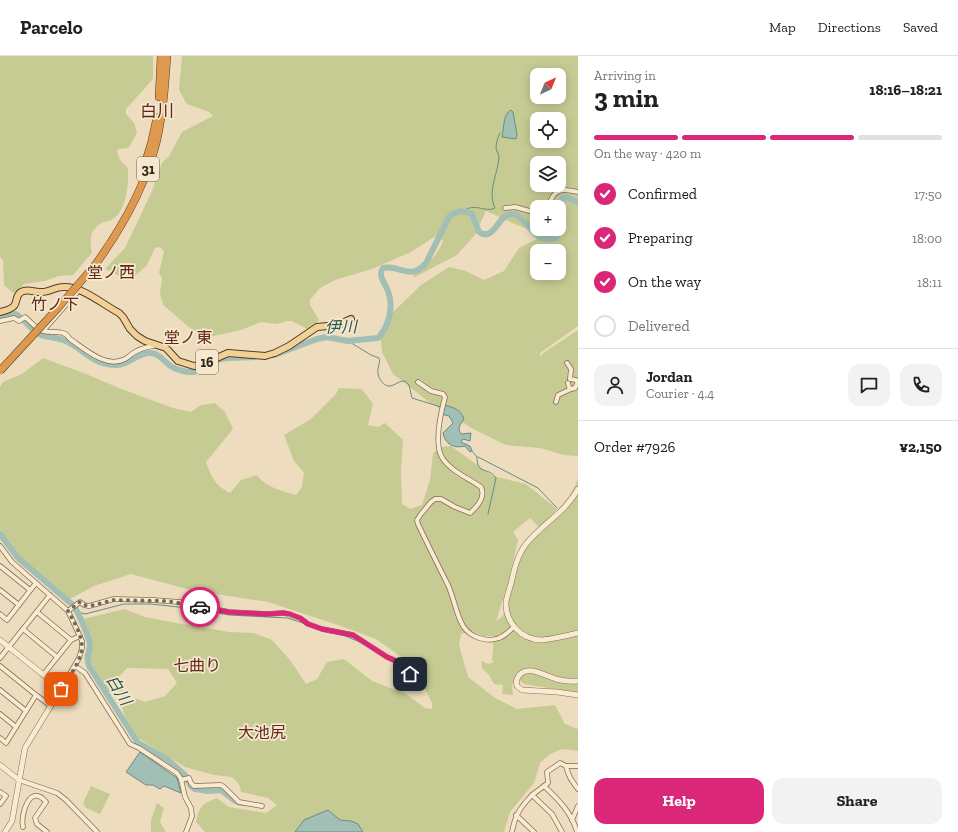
<!DOCTYPE html>
<html lang="en">
<head>
<meta charset="utf-8">
<style>
	:root { --surface:#fff; --page:#f2f2f2; --text:#202124; --muted:#757577; --line:#e0e0e0; --accent:#db2777 }
	body { margin:0; font-family:"Zilla Slab","Noto Sans JP",serif; background:var(--page); color:var(--text); height:100vh; display:flex; flex-direction:column; font-size:15px; white-space:nowrap }
	* { box-sizing:border-box; margin:0 }
	p { font-size:13px; color:var(--muted) }
	.icon { flex:none; width:22px; height:22px; fill:none; stroke:currentColor; stroke-width:2; stroke-linecap:round; stroke-linejoin:round }
	.map { position:relative; flex:1; overflow:hidden }
	.side { display:flex; flex-direction:column; background:var(--surface); width:380px }
	.side>* { flex:none }
	.needle { width:26px; rotate:43deg }
	.controls { position:absolute; left:530px; top:12px; display:grid; gap:8px }
	.controls a { display:grid; place-items:center; width:36px; height:36px; border-radius:8px; background:var(--surface); box-shadow:0 2px 10px #0003; font-size:20px }
	.pin { position:absolute; display:grid; place-items:center; width:34px; height:34px; color:#fff; margin:-17px; border-radius:8px; box-shadow:0 2px 6px #0006 }
	.courier { position:absolute; display:grid; place-items:center; width:40px; height:40px; margin:-20px; border:3px solid #db2777; border-radius:50%; background:#fff; color:#222; box-shadow:0 1px 5px #0007 }
	.head em { font-style:normal; font-weight:700 }
	.head div { display:flex; flex-direction:column-reverse }
	.head { display:flex; align-items:center; justify-content:space-between; height:68px; padding:0 16px }
	h1 { font-size:26px; font-weight:700; line-height:30px }
	.bar { display:grid; grid-template-columns:repeat(4,1fr); gap:6px 4px; align-content:center; height:48px; padding:0 16px }
	.bar i { height:5px; border-radius:3px; background:var(--line) }
	.bar .selected { background:var(--accent) }
	.bar p { grid-column:span 4 }
	.line { display:flex; align-items:center; gap:10px; padding:0 16px; border-top:1px solid var(--line) }
	.line div { flex:1 }
	.round { display:grid; place-items:center; flex:none; width:42px; height:42px; border-radius:12px; background:var(--page) }
	ol { padding:0 16px; list-style:none }
	li { display:flex; align-items:center; gap:12px; height:44px }
	li p { margin-inline-start:auto }
	li .icon { padding:4px; border-radius:50%; background:var(--accent); color:#fff; stroke-width:4 }
	li:last-child { color:var(--muted) }
	li i { width:22px; height:22px; border:2px solid var(--line); border-radius:50% }
	.action { display:flex; gap:8px; margin-top:auto; padding:8px 16px }
	.action a { flex:1; height:46px; border-radius:12px; background:var(--accent); color:#fff; font-size:16px; font-weight:700; line-height:46px; text-align:center }
	.action a+a { background:var(--page); color:var(--text) }
	header { display:flex; align-items:center; gap:24px; box-sizing:border-box; height:56px; padding:0 20px; background:var(--surface); border-bottom:1px solid var(--line) }
	header strong { font-size:19px }
	nav { display:flex; gap:22px; margin-inline-start:auto; font-size:14px }
	main { display:flex; flex:1; min-height:0 }
	.map>svg:first-child { display:block }
	.green { fill:#c6cb93; fill-rule:evenodd }
	.water { fill:#a2bfb5; stroke:#698c82 }
	.lines { fill:none; stroke-linecap:round; stroke-linejoin:round }
	.stream { stroke:#698c82; stroke-width:1 }
	.river { stroke:#a2bfb5; stroke-width:6 }
	.minor-casing { stroke:#856e57; stroke-width:5.5 }
	.tertiary-casing { stroke:#856e57; stroke-width:6 }
	.primary-casing { stroke:#533d2c; stroke-width:8 }
	.motorway-casing { stroke:#533d2c; stroke-width:8 }
	.minor { stroke:#f8ebd1; stroke-width:4 }
	.tertiary { stroke:#f8ebd1; stroke-width:5 }
	.primary { stroke:#f1d195; stroke-width:6 }
	.motorway { stroke:#de994e; stroke-width:7 }
	.motorway-bridge-casing { stroke:#533d2c; stroke-width:8; stroke-linecap:butt }
	.motorway-bridge { stroke:#de994e; stroke-width:7 }
	.done { stroke:#756755; stroke-width:4; stroke-dasharray:0 7.2 }
	.route { stroke:#db2777; stroke-width:5 }
	.labels { text-anchor:middle; dominant-baseline:central; stroke-width:3.5; stroke-linejoin:round; paint-order:stroke }
	.shield { fill:#f5e8ce; stroke:#6f6151; stroke-width:1 }
	.shield-label { font-size:14px; font-weight:bold; fill:#35271c }
	.neighbourhood-label { font-size:16px; fill:#61281b; stroke:#f5e8ce }
	.water-label { font-size:16px; font-style:italic; fill:#2b5550; stroke:#f5e8ce }
	.quarter-label { font-size:17px; fill:#61281b; stroke:#f5e8ce }
</style>
</head>
<body>
<header>
<strong>Parcelo</strong>
<nav><a>Map</a><a>Directions</a><a>Saved</a></nav>
</header>
<main>
<div class="map">
<svg width="578" height="776" viewBox="0 0 578 776">
	<rect width="100%" height="100%" fill="#edddbe"/>
	<!-- green -->
	<g class="green">
		<path d="M0,0H153V23L126,53V58L134,67L137,77L129,91L127,92L119,93L117,95C118,98 119,102 120,104C123,108 127,109 128,114C129,128 126,155 113,163C111,165 107,165 104,166C90,172 89,184 92,197L73,219L59,220L45,225L24,228L18,235L13,237L4,229L3,204L0,201Z"/>
		<path d="M182,0H578V270L540,297L541,302L542,298L578,274V400L564,399L540,392L506,389L475,374L429,346L393,318L382,296L380,277L389,260L421,229L449,211L466,215L484,224L504,215L519,192L545,179L517,169L486,155L475,179L457,199L413,222L414,217C429,206 436,202 443,185L439,180L434,181L411,196L372,213L335,224L320,232L310,244V249L319,264L316,268L307,273L292,265H287L277,268L261,266L241,274L209,281L204,280L190,272L163,249L160,238L162,222L159,217L164,195L160,191L155,192L147,209L135,220L124,222L105,213L125,192L152,135L162,107L169,100L182,76L213,60L209,56L187,48L179,34ZM537,19H559V41H537ZM537,63H559V85H537ZM537,107H559V129H537V121L528,128L537,119ZM537,151H559V173H537ZM537,195H559V217H537Z"/>
		<path d="M43,302L86,318L119,332L173,352L191,356L201,349L215,347L225,356L233,373L206,406C211,421 215,429 230,437L241,424L257,419C265,431 282,435 296,439L302,431L304,417L294,405L284,379L311,363L336,338L339,332L362,333L373,348L368,369L378,371L385,367L403,384L401,415L402,448L410,453L422,449L430,424L433,397L441,391L451,390L493,420L526,428L557,453L544,466C562,450 568,445 578,423V637L524,628L515,621L512,629L513,639L502,638L503,629L494,628L489,619L482,612L481,605L489,608L494,606L492,605L494,580H483L472,575L461,578L459,589L468,621L495,642L517,653L555,649L565,668L578,673V695L562,693L550,698L540,707L534,727L510,756L504,776H205L196,766C200,749 202,748 217,742L229,751L266,757L277,749L268,742L241,736L239,728L232,721L214,719L185,711L138,682L125,661L122,651L135,642L145,646L165,640L177,627L168,613L127,612L117,623L123,635L108,636L89,604L93,587L83,563L125,553L145,561L177,567L229,576L254,577L272,584L290,604L306,628L317,623L327,606L344,603L372,625L406,638L425,652L432,653V647L413,609L376,583L338,569L268,546L191,534L131,518L94,530L70,543L18,499L0,473V331L3,326L22,318ZM530,462L539,471L522,488L515,502L503,560L496,565L508,527L518,484L513,476Z"/>
		<polygon points="91,730 110,738 100,758 86,752 83,747"/>
		<polygon points="157,747 164,752 160,766 166,776 151,776 151,764"/>
	</g>
	<!-- water -->
	<g class="water">
		<path d="M511,54L513,56L517,79L516,83L502,81C504,72 503,58 511,54Z"/>
		<path d="M444,349C452,351 461,353 464,363C460,369 457,372 461,378L471,377L470,385L463,383L461,386L470,390L472,395L470,396L465,390C454,393 445,388 443,377L453,367L449,360L441,358Z"/>
		<polygon points="140,696 177,722 181,737 164,730 160,733 153,729 146,729 126,716"/>
		<polygon points="328,754 340,764 351,765 358,768 363,776 295,776 304,764"/>
	</g>
	<g class="lines">
		<!-- stream -->
		<g class="stream">
			<path d="M464,155C474,146 485,157 495,152C487,135 498,118 499,101C499,97 496,95 496,92C496,87 498,81 500,77"/>
			<path d="M348,285L371,299L379,302C381,307 377,311 378,317C378,322 384,331 390,330C396,329 398,325 405,325L409,329L412,342L441,351"/>
			<path d="M472,395L477,401C477,420 488,410 496,422L488,458"/>
			<polyline points="478,401 538,432 557,452"/>
			<polyline points="78,556 85,558 124,548 151,548 196,553 229,559 287,562 303,567"/>
			<polyline points="317,573 343,579 362,587"/>
		</g>
		<!-- river -->
		<g class="river">
			<polyline points="558,151 563,142 567,141 578,147"/>
			<path d="M0,262L16,258C24,263 30,273 39,278C47,282 55,281 63,284C84,292 91,309 117,309C130,309 137,296 151,297C158,297 163,304 168,308C173,313 184,316 191,316C199,317 203,310 210,307C223,300 240,302 255,301"/>
			<path d="M274,299L317,283L326,281L348,285L378,282C389,271 394,250 388,235C386,228 377,220 383,212C401,208 409,226 426,207L449,161C457,154 462,154 472,158L479,176C495,187 498,156 513,158C517,158 519,161 521,163C535,174 535,187 556,182L559,176V166"/>
			<path d="M0,478L18,502L74,550C78,556 89,581 90,588C90,597 85,600 89,610L138,687L167,703L185,719L191,730L195,733L208,735L221,734L235,745L241,747"/>
		</g>
		<defs>
			<g id="minor">
				<path d="M546,151C550,147 551,144 553,140C559,131 569,134 578,136"/>
				<polyline points="505,152 515,151 537,157"/>
				<path d="M0,265L14,262L19,265L25,261C30,265 36,273 43,275C54,278 63,272 70,283C85,293 106,313 125,303C129,301 132,297 135,296C141,292 149,291 156,289"/>
				<polyline points="43,275 80,233"/>
				<polyline points="567,307 571,313 570,323 576,324 578,326"/>
				<path d="M418,326L431,335L443,338L445,341C441,356 433,389 443,403C451,415 468,422 481,431C486,441 478,450 470,457L455,451L441,443H435L431,446L421,458L417,464L418,468C428,489 438,509 448,529C454,542 456,558 463,570C470,581 487,587 499,582C505,580 509,575 514,571"/>
				<polyline points="568,327 569,331 571,333 575,332 578,326"/>
				<polyline points="556,346 558,339 571,333"/>
				<polyline points="0,490 12,506 68,555 82,585 82,592 79,602 61,633"/>
				<polyline points="0,510 30,534"/>
				<polyline points="0,534 19,549"/>
				<polyline points="68,555 80,546 84,549 89,550 114,543 153,544 179,546 229,556 266,558 284,557 300,562 308,568 322,573 353,579 387,601 396,605 411,618"/>
				<polyline points="37,556 71,584"/>
				<polyline points="0,558 7,564 36,527"/>
				<polyline points="23,573 57,601"/>
				<polyline points="0,602 50,539"/>
				<polyline points="0,610 36,639"/>
				<polyline points="75,610 85,617 130,688 139,692 177,717 181,723 185,741 191,752 192,760 186,776"/>
				<polyline points="43,619 71,584 80,580"/>
				<polyline points="0,634 26,655"/>
				<polyline points="0,658 16,671"/>
				<polyline points="0,682 6,687 36,639 51,650"/>
				<polyline points="566,710 578,710"/>
				<polyline points="19,724 57,737 66,744 97,776"/>
				<polyline points="181,724 189,722 191,727 194,730 221,729 224,731 239,746 262,750"/>
				<path d="M544,730C558,743 572,757 577,776"/>
				<polyline points="0,736 6,740 0,748"/>
				<path d="M532,739L548,727L547,716L560,707L566,710C568,720 572,725 578,733"/>
				<polyline points="516,759 534,776"/>
				<polyline points="572,764 578,750"/>
				<path d="M23,771C20,759 30,726 46,746L35,762L37,768L47,776"/>
				<path d="M512,776C515,759 520,752 532,739L552,758L562,776"/>
			</g>
			<g id="tertiary">
				<path d="M578,433C566,456 542,468 526,488C517,500 514,514 511,528C509,534 507,540 506,546C505,566 521,584 542,584C554,583 566,580 578,577"/>
				<polyline points="0,584 61,633 25,692 12,765 5,776"/>
				<path d="M578,625C570,626 563,625 556,623C545,620 526,607 518,621C516,625 516,626 517,630L522,634L557,636L578,639"/>
				<polyline points="0,709 19,724"/>
			</g>
			<path id="primary" d="M0,256C5,255 11,253 14,250C18,245 15,240 21,236C29,232 34,237 42,236C49,236 56,231 63,231C82,230 102,248 119,257L123,261L130,273L137,280L145,285L166,292L178,305L194,310L201,309L228,297L265,300L275,297L289,290L317,271L338,269L351,263"/>
			<g id="motorway">
				<polyline points="159,41 161,0"/>
				<polyline points="143,114 151,88 157,61"/>
				<path d="M95,209C122,172 144,133 156,88C163,59 165,29 167,0"/>
			</g>
		</defs>
		<!-- minor casing -->
		<use href="#minor" class="minor-casing"/>
		<!-- tertiary casing -->
		<use href="#tertiary" class="tertiary-casing"/>
		<!-- primary casing -->
		<use href="#primary" class="primary-casing"/>
		<!-- motorway casing -->
		<use href="#motorway" class="motorway-casing"/>
		<!-- minor -->
		<use href="#minor" class="minor"/>
		<!-- tertiary -->
		<use href="#tertiary" class="tertiary"/>
		<!-- primary -->
		<use href="#primary" class="primary"/>
		<!-- motorway -->
		<use href="#motorway" class="motorway"/>
		<defs>
			<polyline id="motorway-bridge" points="0,315 58,252 95,209"/>
		</defs>
		<!-- motorway-bridge casing -->
		<use href="#motorway-bridge" class="motorway-bridge-casing"/>
		<!-- motorway-bridge -->
		<use href="#motorway-bridge" class="motorway-bridge"/>
	</g>
	<g class="lines">
		<!-- done -->
		<path class="done" d="M61,633C69,621 86,599 81,584C79,574 73,564 68,555L80,546L84,549L89,550L114,544L167,545L200,551"/>
		<!-- route -->
		<polyline class="route" points="200,551 229,556 266,558 284,557 290,558 300,562 308,568 322,573 353,579 387,601 396,605 410,618"/>
	</g>
	<g class="labels">
		<!-- shield labels -->
		<g class="shield">
			<rect x="137" y="101" width="22" height="24" rx="3"/>
			<rect x="196" y="294" width="22" height="24" rx="3"/>
		</g>
		<g class="shield-label">
			<text x="148" y="113">31</text>
			<text x="207" y="306">16</text>
		</g>
		<!-- neighbourhood labels -->
		<g class="neighbourhood-label">
			<text x="111" y="216">堂ノ西</text>
			<text x="55" y="248">竹ノ下</text>
			<text x="188" y="281">堂ノ東</text>
			<text x="197" y="609">七曲り</text>
			<text x="262" y="676">大池尻</text>
		</g>
		<!-- water labels -->
		<g class="water-label">
			<text transform="translate(341 271) rotate(-1)">伊川</text>
			<text transform="translate(119 634) rotate(58)">白川</text>
		</g>
		<!-- quarter labels -->
		<g class="quarter-label">
			<text x="157" y="55">白川</text>
		</g>
	</g>
</svg>
<div class="controls">
<a><svg class="needle" viewBox="-14 -14 28 28"><path d="M0-13l5 13h-10z" fill="#e53935"/><path d="M0 13l5-13h-10z" fill="#757577"/></svg></a>
<a><svg class="icon" aria-label="locate" viewBox="0 0 24 24"><circle cx="12" cy="12" r="6"/><path d="M12 2v4M12 18v4M2 12h4M18 12h4"/></svg></a>
<a><svg class="icon" aria-label="layers" viewBox="0 0 24 24"><path d="M12 4l9 5-9 5-9-5zM3 14l9 5 9-5"/></svg></a>
<a>+</a>
<a>−</a>
</div>
<div class="pin" style="left:61px;top:633px;background:#ea580c"><svg class="icon" aria-label="bag" viewBox="0 0 24 24"><path d="M5 8h14l-1 12H6zM9 8a3 3 0 0 1 6 0"/></svg></div>
<div class="pin" style="left:410px;top:618px;background:#1f2937"><svg class="icon" aria-label="home" viewBox="0 0 24 24"><path d="M3 11l9-7 9 7M6 9v11h12V9"/></svg></div>
<div class="courier" style="left:200px;top:551px"><svg class="icon" aria-label="car" viewBox="0 0 24 24"><path d="M5 17H2v-5l4-1 3-4h7l3 4 3 1v5h-3M9 17h6M6 11h13"/><circle cx="7" cy="17" r="2"/><circle cx="17" cy="17" r="2"/></svg></div>
</div>
<section class="side">
<div class="head"><div><h1>3 min</h1><p>Arriving in</p></div><em>18:16–18:21</em></div>
<div class="bar"><i class="selected"></i><i class="selected"></i><i class="selected"></i><i></i><p>On the way · 420 m</p></div>
<ol>
<li><svg class="icon" aria-label="check" viewBox="0 0 24 24"><path d="M5 12l5 5 9-10"/></svg>Confirmed<p>17:50</p></li>
<li><svg class="icon" aria-label="check" viewBox="0 0 24 24"><path d="M5 12l5 5 9-10"/></svg>Preparing<p>18:00</p></li>
<li><svg class="icon" aria-label="check" viewBox="0 0 24 24"><path d="M5 12l5 5 9-10"/></svg>On the way<p>18:11</p></li>
<li><i></i>Delivered</li>
</ol>
<div class="line" style="height:72px"><a class="round"><svg class="icon" aria-label="person" viewBox="0 0 24 24"><circle cx="12" cy="8" r="4"/><path d="M4 21q1-7 8-7t8 7"/></svg></a><div><b>Jordan</b><p>Courier · 4.4</p></div><a class="round"><svg class="icon" aria-label="chat" viewBox="0 0 24 24"><path d="M4 5h16v11H9l-5 4z"/></svg></a><a class="round"><svg class="icon" aria-label="phone" viewBox="0 0 24 24"><path d="M5 4h4l2 5-3 2q2 4 5 5l2-3 5 2v4C11 20 4 13 5 4z"/></svg></a></div>
<div class="line" style="height:52px"><div>Order #7926</div><b>¥2,150</b></div>
<div class="action"><a>Help</a><a>Share</a></div>
</section>
</main>
</body>
</html>
